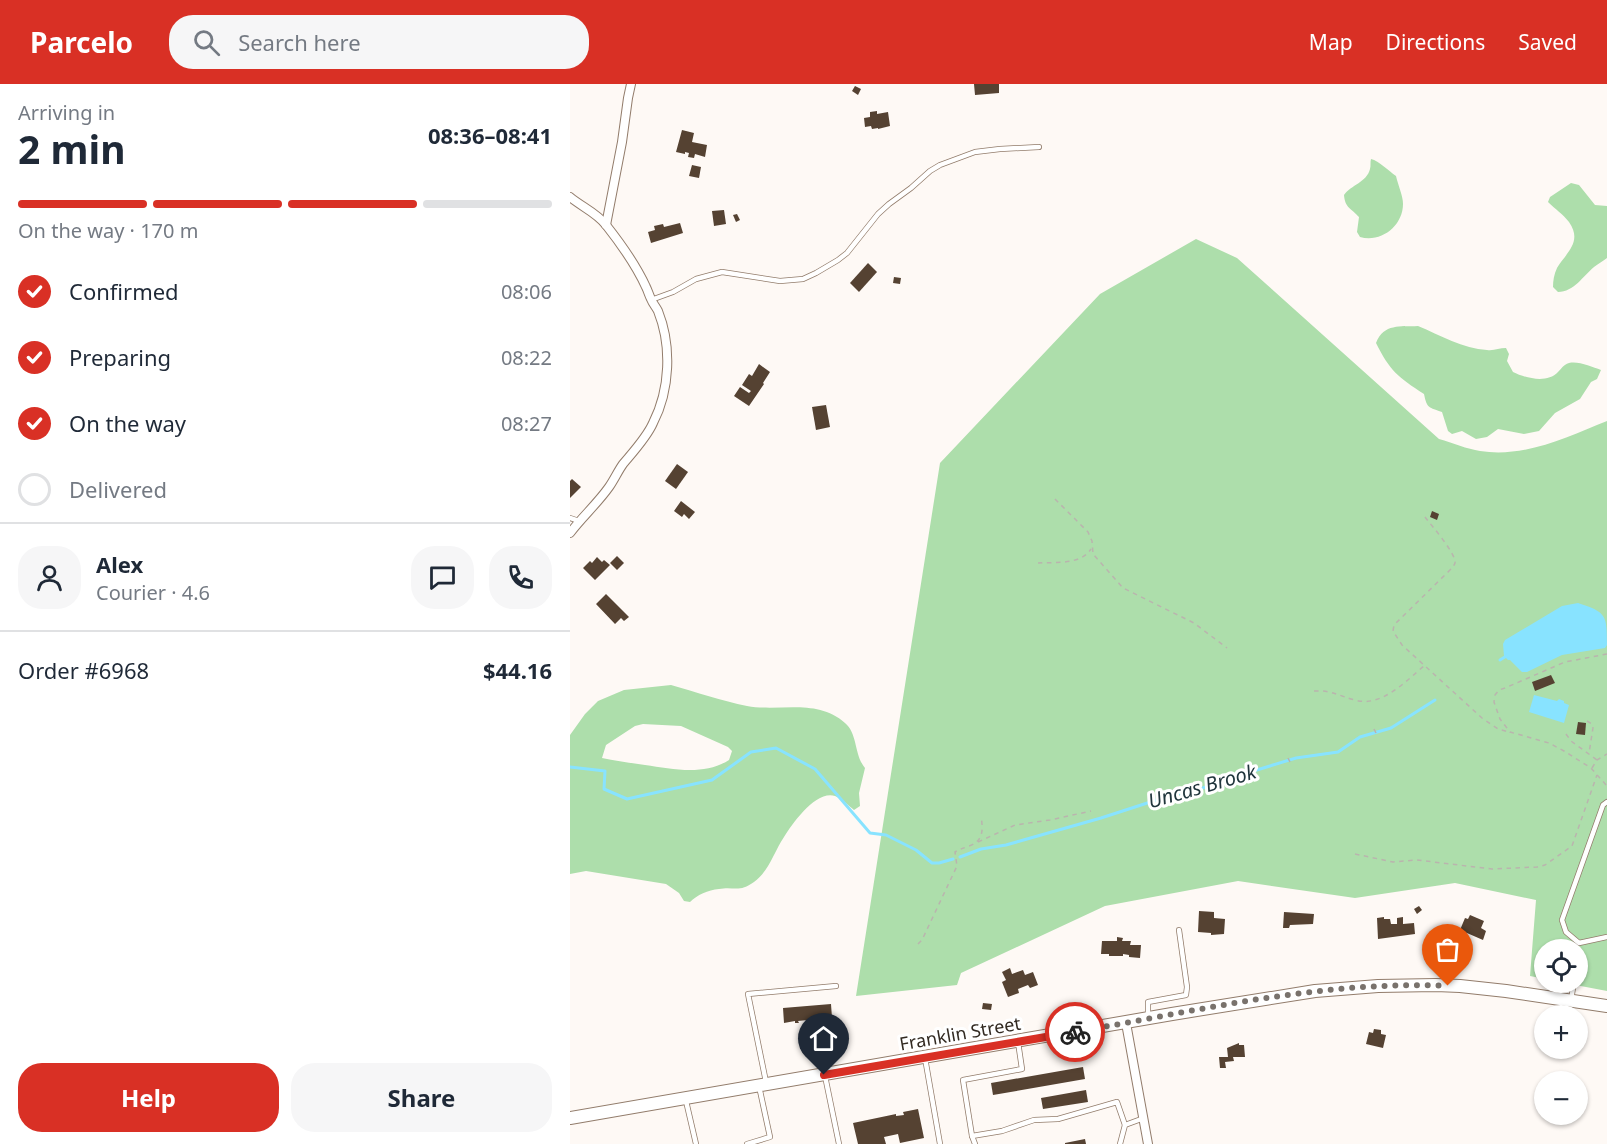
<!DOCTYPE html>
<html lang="en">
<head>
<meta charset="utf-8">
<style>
	:root { --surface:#fff; --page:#f6f6f7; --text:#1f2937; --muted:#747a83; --line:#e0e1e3; --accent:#d93025 }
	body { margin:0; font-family:"Noto Sans",sans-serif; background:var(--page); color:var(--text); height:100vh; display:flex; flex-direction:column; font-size:22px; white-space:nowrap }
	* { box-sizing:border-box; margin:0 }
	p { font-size:20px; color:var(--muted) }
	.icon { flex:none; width:33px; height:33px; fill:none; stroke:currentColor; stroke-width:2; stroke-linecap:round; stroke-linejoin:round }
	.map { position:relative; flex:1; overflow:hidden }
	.side { display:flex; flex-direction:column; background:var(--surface); width:570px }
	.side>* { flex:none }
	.controls { position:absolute; left:964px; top:855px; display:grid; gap:12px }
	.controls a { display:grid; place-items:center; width:54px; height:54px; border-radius:50%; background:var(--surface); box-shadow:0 2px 4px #0004; font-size:30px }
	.pin { position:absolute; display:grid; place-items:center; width:51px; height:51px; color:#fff; margin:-62px -26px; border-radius:50% 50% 50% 0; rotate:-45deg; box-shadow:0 0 6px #0007 }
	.pin .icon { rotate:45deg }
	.courier { position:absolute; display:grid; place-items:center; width:60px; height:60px; margin:-30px; border:4px solid #d93025; border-radius:50%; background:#fff; color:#222; box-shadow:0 2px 8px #0007 }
	.overview em { font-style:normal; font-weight:700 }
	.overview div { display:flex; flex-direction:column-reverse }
	.overview { display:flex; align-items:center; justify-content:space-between; height:102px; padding:0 18px }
	h1 { font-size:39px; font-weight:700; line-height:45px }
	.bar { display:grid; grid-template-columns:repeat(4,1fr); gap:9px 6px; align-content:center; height:72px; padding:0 18px }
	.bar i { height:8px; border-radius:4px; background:var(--line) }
	.bar .selected { background:var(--accent) }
	.bar p { grid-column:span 4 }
	.line { display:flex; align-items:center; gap:15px; padding:0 18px; border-top:2px solid var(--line) }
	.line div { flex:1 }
	.round { display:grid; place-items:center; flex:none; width:63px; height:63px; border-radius:24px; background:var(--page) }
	ol { padding:0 18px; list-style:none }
	li { display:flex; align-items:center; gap:18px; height:66px }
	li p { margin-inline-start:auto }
	li .icon { padding:6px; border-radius:50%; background:var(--accent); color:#fff; stroke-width:4 }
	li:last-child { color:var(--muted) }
	li i { width:33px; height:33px; border:3px solid var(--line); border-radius:50% }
	.cta { display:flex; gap:12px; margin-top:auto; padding:12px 18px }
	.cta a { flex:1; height:69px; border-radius:24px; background:var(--accent); color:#fff; font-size:24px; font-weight:700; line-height:69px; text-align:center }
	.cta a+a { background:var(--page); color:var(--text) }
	header { display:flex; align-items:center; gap:36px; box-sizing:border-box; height:84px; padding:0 30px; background:var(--accent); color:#fff }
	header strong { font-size:28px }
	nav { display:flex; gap:33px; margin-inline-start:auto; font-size:21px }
	.search { width:420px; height:54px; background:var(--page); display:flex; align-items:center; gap:15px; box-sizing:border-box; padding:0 21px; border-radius:24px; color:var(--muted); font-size:22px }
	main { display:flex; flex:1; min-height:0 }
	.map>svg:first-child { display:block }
	.green { fill:#addeab; fill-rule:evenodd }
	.water { fill:#88e3ff }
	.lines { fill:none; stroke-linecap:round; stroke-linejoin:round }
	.stream { stroke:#88e3ff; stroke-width:3 }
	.building { fill:#554232 }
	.lane-casing { stroke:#927c6b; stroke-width:6 }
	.street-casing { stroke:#927c6b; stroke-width:10 }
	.secondary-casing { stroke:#927c6b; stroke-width:14 }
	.path { stroke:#bab4ae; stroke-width:1.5; stroke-dasharray:4.5 4.5; stroke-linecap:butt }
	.lane { stroke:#fff; stroke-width:4.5 }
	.street { stroke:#fff; stroke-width:8 }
	.secondary { stroke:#fff; stroke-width:12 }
	.done { stroke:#79726c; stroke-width:6; stroke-dasharray:0 10.8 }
	.route { stroke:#d93025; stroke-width:8 }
	.labels { text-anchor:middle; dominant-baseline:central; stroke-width:6; stroke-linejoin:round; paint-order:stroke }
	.street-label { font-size:18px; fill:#322a22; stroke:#fff }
	.water-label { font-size:20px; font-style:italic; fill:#20353c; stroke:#fff }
</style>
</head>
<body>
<header>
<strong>Parcelo</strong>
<div class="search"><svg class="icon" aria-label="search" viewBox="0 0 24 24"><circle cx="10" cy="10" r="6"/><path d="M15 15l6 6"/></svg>Search here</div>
<nav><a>Map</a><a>Directions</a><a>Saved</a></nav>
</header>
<main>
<section class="side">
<div class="overview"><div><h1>2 min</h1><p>Arriving in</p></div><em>08:36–08:41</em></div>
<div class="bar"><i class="selected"></i><i class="selected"></i><i class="selected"></i><i></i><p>On the way · 170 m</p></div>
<ol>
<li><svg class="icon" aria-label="check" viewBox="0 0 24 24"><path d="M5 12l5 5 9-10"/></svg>Confirmed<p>08:06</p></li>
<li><svg class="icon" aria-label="check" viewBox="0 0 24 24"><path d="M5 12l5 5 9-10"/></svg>Preparing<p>08:22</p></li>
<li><svg class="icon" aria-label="check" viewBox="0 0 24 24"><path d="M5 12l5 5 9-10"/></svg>On the way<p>08:27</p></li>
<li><i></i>Delivered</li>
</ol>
<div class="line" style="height:108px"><a class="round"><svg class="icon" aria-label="person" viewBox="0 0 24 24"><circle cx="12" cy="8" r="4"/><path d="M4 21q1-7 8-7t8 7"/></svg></a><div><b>Alex</b><p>Courier · 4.6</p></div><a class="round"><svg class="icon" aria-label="chat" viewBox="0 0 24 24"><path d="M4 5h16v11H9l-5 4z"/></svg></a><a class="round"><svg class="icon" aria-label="phone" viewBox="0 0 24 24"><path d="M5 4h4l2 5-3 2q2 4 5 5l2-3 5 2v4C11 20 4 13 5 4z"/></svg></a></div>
<div class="line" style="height:78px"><div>Order #6968</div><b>$44.16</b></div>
<div class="cta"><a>Help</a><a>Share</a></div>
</section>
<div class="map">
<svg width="1037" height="1060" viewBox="0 0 1037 1060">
	<rect width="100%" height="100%" fill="#fef9f5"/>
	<!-- green -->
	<g class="green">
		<path d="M801,75C809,77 819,87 826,92C828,101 833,112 833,120C833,142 811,159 790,153L787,148L789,133C781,124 775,124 774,111C781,101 797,98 800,85C801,82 800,78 801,75Z"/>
		<path d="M1001,99L1009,101L1025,121L1037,122V174C1033,177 1028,180 1024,183C1013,192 1004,208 988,208L983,203C983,197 984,190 987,184C996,169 1013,158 999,138C993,130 985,125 978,118L980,113Z"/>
		<path d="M626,155L667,174L869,355C883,359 897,365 910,367C955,374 997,353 1037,337V907L995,899L1008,898V866H975V895L960,892L966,816L885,799L785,814L668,797L535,822L391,889L387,901L286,912L370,379L530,210Z"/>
		<path d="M848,242C870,251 893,265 917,266C924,267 929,264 936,264L939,270L937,277L943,288C955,294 977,300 988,288C992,284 993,281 999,279C1009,277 1022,283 1031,286L1027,295L1021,298L1010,315L985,329L969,347L954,350L928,345L917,353L906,355L892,347L882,350L878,347L872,328C859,323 857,325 854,310C828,293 820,287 806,259C814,239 830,243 848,242Z"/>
		<path d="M101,601C126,608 152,617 177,622C210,628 247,614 275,639C288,650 284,671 295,684L289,709L290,722L284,726C278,721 272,715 265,712C246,706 223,739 214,753C204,768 199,787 184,798C169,809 164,802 149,805C138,806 127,811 120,818L114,817L109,809L96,800L16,787L0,790V651L15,630L28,617L54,606ZM73,640L111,642L158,663L162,667L159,676C134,692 103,685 75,681C61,679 46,677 32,674L36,661L65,642Z"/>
	</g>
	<!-- water -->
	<g class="water">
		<path d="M1008,519C1037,528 1037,532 1037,561L1035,564L992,571L957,588H952L940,576H938L934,572L933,560L935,556L992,522Z"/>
		<polygon points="964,611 987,617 989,615 994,617 994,619 999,621 994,639 959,628"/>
	</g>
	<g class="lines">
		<!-- stream -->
		<g class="stream">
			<polyline points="930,576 938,571"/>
			<polyline points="0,683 35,687 34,705 57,715 142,696 181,668 206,664 245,685 300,749 316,751 346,766 362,779 369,779 383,775"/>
			<polyline points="390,773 411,765 436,761 531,734 602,711 641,702 667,692 726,674 768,668 790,653 821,644 865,616"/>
		</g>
	</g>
	<!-- building -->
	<g class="building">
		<polygon points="404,0 429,0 429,9 405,11"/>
		<polygon points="285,2 291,5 288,11 282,7"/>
		<polygon points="307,27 307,30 318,28 320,42 308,45 308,44 302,45 301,42 295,43 294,34 300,33 300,28"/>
		<polygon points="112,46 124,49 122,58 137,61 135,73 125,70 124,74 118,73 119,69 115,68 115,70 106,68"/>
		<polygon points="122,81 131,83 129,94 119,92"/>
		<polygon points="154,126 156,140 144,142 142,127"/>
		<polygon points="167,130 170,136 166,138 163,131"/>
		<polygon points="110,139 113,149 81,159 78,148 85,146 84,142 93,140 94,143"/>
		<polygon points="298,179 307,188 289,208 280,199"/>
		<polygon points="324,193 331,194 330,200 323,199"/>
		<polygon points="189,280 200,288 193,299 194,300 179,322 164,312 170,303 179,309 181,307 172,301 179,290 182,292"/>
		<polygon points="256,321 260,343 246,346 242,323"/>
		<polygon points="107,380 118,388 106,405 95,397"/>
		<polygon points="2,395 11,403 0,414 0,397"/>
		<polygon points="111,417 125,428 119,435 114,430 112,433 104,427"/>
		<polygon points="862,427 869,430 867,436 860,433"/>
		<polygon points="47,472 54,479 47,486 40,479"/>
		<polygon points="27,473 32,478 34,476 40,481 25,496 13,484 20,477 22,479"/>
		<polygon points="36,510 59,533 54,537 51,534 45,540 26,520"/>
		<polygon points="981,591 985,599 965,607 962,598"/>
		<polygon points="1008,638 1016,639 1015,651 1006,650"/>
		<polygon points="849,822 852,826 847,830 844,825"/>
		<polygon points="629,827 644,828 644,834 655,835 654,850 641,851 641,849 628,848"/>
		<polygon points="714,828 744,830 743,840 720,841 719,844 713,844"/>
		<polygon points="900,831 914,837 911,844 916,847 913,856 890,846 895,834 898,835"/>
		<polygon points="814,833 814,835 820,835 821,840 827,840 827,834 833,833 833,840 844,839 845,850 808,855 807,834"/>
		<polygon points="547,853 553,854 552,857 561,857 560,861 571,861 570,874 559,873 559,871 553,870 553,872 539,872 539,870 531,870 532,857 547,857"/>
		<polygon points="440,884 442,890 453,886 455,891 463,888 468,901 460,904 458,901 448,905 449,909 438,913 432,898 436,896 432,888"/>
		<polygon points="413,919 422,920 421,926 412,925"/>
		<polygon points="261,920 262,934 250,935 251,937 247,937 247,935 228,937 229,939 225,939 225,937 214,939 213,924"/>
		<polygon points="804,945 811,946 811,950 816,951 813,964 796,960 799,948 803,949"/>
		<polygon points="669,959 669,961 674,961 675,973 663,973 664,977 655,978 656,984 650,984 649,973 658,973 657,964"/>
		<polygon points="513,983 515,995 423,1011 421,999"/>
		<polygon points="516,1006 518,1018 473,1025 471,1014"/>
		<polygon points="348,1025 354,1054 330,1059 328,1050 314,1053 316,1060 288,1060 283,1039 326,1030 326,1032 334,1031 333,1028"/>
		<polygon points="515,1055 516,1060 495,1060 495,1059"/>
	</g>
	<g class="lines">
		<defs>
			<g id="lane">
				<polyline points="81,216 103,208 126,195 152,188 210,197 233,195 246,189 268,176 277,169 308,130 319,120 341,104 360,87 370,81 405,68 430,65 469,63"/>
				<polyline points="0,434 9,437"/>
				<polyline points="1037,718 1033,721 992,836 996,848 1009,859 1037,853"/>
				<polyline points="1001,916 1004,898"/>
				<polyline points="578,932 578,918 616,911 617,903 609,846"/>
				<polyline points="355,974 370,1060"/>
				<polyline points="255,992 269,1060"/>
				<polyline points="196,998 178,910 266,902"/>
				<polyline points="116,1017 126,1060"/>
				<polyline points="402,1052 432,1047 464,1036 488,1035 547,1018 555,1041"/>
				<polyline points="177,1060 200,1053 189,1002"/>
				<polyline points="405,1060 402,1052 393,996 452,985 448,958"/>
				<polyline points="550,1060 555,1041 574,1034"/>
			</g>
			<g id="street">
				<path d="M0,113C12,123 27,129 36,141C51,160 66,181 76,203C78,207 79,211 81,215C83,220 86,223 88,227C102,262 100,306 83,339C77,353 63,368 53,380C48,387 44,396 39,403C27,420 12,433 0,449"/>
				<polyline points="36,141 52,58 58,14 61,0"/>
				<polyline points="556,939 578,1060"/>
			</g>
			<polyline id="secondary" points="0,1034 602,930 745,907 808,902 866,901 890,902 936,907 1037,922"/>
		</defs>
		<!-- lane casing -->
		<use href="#lane" class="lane-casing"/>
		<!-- street casing -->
		<use href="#street" class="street-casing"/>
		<!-- secondary casing -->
		<use href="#secondary" class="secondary-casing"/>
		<!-- path -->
		<g class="path">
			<polyline points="485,415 518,448 522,457 523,470 553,504 624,539 657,564"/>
			<path d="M855,433C861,441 886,469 885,479C884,482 882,484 879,487L824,541L823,547L832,561L912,634L928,645L939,648"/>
			<path d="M468,479C486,478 511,481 521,465"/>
			<polyline points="1037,570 995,578 935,604 929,606 925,611 924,618 930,635 940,648 979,659 994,667 1021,684 1037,702"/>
			<path d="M744,607C762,606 769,612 785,616C811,624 836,597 854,582"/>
			<polyline points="1017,637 1022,640 1023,644 1019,669"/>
			<polyline points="804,645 807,651"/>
			<polyline points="996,650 1001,657 1027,676"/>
			<polyline points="718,674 721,680"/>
			<polyline points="676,680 680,696"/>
			<polyline points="1022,684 1027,676 1037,670"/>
			<polyline points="583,710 587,726"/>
			<polyline points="408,758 445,741 480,736 521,727"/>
			<polyline points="785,770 823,778 847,776 922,785 967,783 975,781 1002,762 1027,691"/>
			<path d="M348,860L352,856L387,782L385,768C390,765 394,764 399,762C414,757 413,745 411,732"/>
		</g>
		<!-- lane -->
		<use href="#lane" class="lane"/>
		<!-- street -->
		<use href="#street" class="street"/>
		<!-- secondary -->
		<use href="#secondary" class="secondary"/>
	</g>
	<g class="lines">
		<!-- done -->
		<path class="done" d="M505,948C627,927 753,896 878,902"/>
		<!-- route -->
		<polyline class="route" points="254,991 505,948"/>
	</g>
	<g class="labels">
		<!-- street labels -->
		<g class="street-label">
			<text transform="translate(390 949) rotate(-10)">Franklin Street</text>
		</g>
		<!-- water labels -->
		<g class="water-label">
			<text transform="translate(632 702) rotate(-16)">Uncas Brook</text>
		</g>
	</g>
</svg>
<div class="controls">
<a><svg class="icon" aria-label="locate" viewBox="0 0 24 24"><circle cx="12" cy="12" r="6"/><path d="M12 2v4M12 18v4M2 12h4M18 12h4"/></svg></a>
<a>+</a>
<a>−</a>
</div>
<div class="pin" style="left:878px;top:902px;background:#ea580c"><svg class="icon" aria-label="bag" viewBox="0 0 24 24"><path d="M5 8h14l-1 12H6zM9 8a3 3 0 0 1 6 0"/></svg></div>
<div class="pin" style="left:254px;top:991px;background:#1f2937"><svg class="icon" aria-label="home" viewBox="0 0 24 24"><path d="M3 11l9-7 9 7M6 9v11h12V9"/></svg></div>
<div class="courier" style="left:505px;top:948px"><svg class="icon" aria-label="bike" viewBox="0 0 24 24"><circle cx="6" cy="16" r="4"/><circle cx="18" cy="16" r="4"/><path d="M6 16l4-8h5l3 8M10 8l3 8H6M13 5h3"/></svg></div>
</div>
</main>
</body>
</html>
